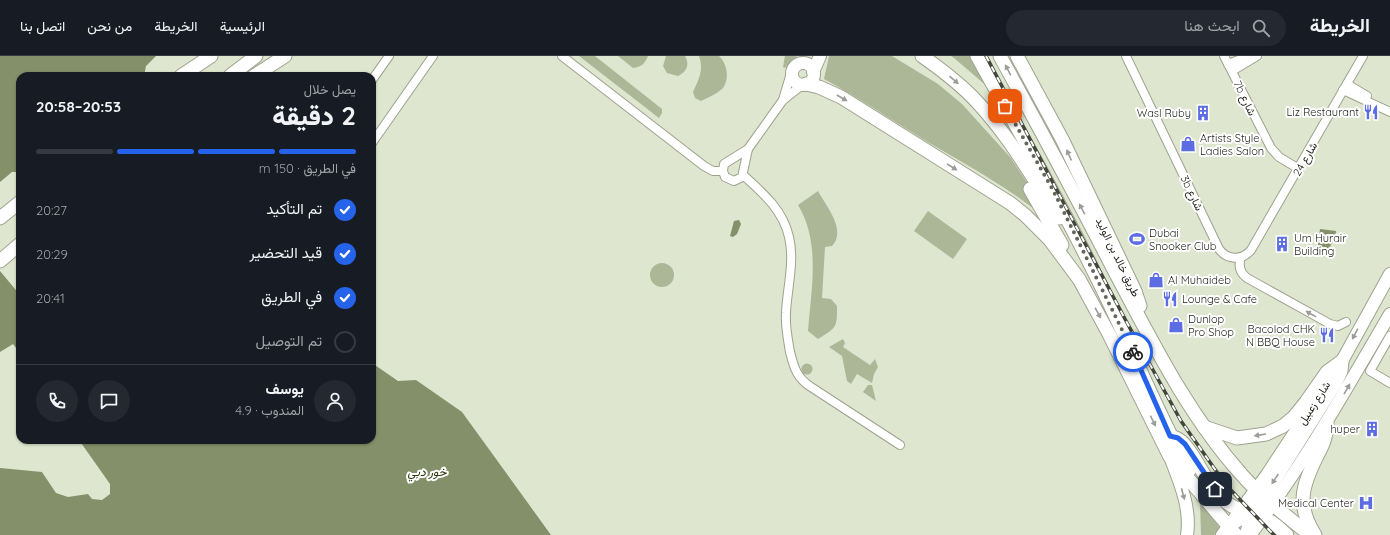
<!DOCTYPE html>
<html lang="ar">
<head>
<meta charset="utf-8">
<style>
	:root { --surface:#171b24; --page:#242831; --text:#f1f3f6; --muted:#9ea1a6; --line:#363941; --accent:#2563eb }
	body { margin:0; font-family:Quicksand,Vazirmatn,sans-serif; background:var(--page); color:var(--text); direction:rtl; height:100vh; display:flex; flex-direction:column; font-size:15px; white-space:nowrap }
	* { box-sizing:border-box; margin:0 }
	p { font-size:13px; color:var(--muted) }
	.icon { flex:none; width:22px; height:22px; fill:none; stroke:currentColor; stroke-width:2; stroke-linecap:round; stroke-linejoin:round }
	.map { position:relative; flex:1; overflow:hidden; direction:ltr }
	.drawer { position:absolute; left:16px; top:16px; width:360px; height:372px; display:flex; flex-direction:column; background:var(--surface); border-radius:12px; box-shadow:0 1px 3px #0004; direction:rtl }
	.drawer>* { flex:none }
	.pin { position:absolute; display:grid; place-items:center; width:34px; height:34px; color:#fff; margin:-17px; border-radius:8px; box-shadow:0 2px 6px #0006 }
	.courier { position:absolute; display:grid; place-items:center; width:40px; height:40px; margin:-20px; border:3px solid #2563eb; border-radius:50%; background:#fff; color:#222; box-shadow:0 1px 5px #0007 }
	.headline em { font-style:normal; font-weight:800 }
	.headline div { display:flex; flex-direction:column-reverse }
	.headline { display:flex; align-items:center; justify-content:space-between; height:68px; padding:0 20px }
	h1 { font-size:26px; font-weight:800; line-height:30px }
	.bar { display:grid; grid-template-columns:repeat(4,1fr); gap:6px 4px; align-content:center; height:48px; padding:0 20px }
	.bar i { height:5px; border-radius:3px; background:var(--line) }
	.bar .current { background:var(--accent) }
	.bar p { grid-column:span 4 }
	.line { display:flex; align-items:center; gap:10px; padding:0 20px; border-top:1px solid var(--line) }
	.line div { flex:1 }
	.round { display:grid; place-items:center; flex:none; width:42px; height:42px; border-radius:21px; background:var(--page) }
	ol { padding:0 20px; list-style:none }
	li { display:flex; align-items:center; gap:12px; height:44px }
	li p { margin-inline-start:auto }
	li .icon { padding:4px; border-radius:50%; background:var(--accent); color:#fff; stroke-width:4 }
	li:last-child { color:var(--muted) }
	li i { width:22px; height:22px; border:2px solid var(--line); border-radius:50% }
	header { display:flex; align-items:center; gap:24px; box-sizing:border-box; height:56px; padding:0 20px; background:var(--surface); border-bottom:1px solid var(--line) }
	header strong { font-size:19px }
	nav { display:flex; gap:22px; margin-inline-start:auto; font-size:14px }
	.search { width:280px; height:36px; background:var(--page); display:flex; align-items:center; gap:10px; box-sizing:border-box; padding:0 14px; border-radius:22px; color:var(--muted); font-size:15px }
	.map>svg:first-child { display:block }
	.green { fill:#acb798 }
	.water { fill:#839069 }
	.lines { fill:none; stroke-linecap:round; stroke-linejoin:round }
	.street-casing { stroke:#9ca38e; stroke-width:10 }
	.secondary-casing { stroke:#9ca38e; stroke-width:14 }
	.primary-casing { stroke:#9ca38e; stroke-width:15 }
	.street { stroke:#fff; stroke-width:8 }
	.secondary { stroke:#fff; stroke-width:12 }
	.primary { stroke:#fff; stroke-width:13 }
	.rail-casing { stroke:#42463b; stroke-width:3.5 }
	.rail { stroke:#fff; stroke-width:2; stroke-dasharray:6; stroke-linecap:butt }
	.oneway { fill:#9a9c98 }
	.done { stroke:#626759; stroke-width:4; stroke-dasharray:0 7.2 }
	.route { stroke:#2563eb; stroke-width:5 }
	.labels { text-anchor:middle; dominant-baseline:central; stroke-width:4; stroke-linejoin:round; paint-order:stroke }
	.street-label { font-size:11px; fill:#1f221a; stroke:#fff }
	.poi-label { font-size:11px; fill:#1f221a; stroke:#fff; text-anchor:start }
	.water-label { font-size:12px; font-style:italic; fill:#263202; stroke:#fff }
</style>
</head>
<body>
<header>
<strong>الخريطة</strong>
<div class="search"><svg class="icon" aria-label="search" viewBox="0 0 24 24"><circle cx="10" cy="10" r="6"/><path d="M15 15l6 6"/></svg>ابحث هنا</div>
<nav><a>الرئيسية</a><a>الخريطة</a><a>من نحن</a><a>اتصل بنا</a></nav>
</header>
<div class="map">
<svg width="1390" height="479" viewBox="0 0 1390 479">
	<rect width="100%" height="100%" fill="#dee6cf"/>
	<!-- green -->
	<g class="green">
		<polygon points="579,0 595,0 662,53 662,57 659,62"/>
		<path d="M618,0H648C645,8 641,11 633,12Z"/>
		<path d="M666,0H685C690,8 687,16 678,20L667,17L663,10Z"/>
		<path d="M699,0H719C727,7 730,23 723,32C717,38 709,41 701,45L695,42L693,36C699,23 704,14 699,0Z"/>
		<polygon points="785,0 797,0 785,12 783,11"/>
		<path d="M829,0H892L938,28L962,48L1010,101L1040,146L1042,159C1006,130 965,108 926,85C892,64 859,42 824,23Z"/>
		<polygon points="951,0 970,0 989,32 954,2"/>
		<path d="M818,135C826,150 847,174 832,190L825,191L822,242L831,243L837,250C837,272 837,271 818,283L808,275C811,235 821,186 798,149Z"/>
		<polygon points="928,155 967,183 953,203 914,175"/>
		<circle cx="662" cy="219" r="12"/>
		<polygon points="843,283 845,287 843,291 870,309 875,303 878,311 874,318 872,327 857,318 851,328 847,325 842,300 829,291"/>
		<circle cx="807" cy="313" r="5.5"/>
		<polygon points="868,329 872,329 876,345 863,336"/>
		<polygon points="1200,445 1220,472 1214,479 1201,479"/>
	</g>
	<!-- water -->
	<g class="water">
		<polygon points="0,0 156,0 146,10 144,20 20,20 20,116 12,116 0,126"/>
		<polygon points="739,164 741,168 737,178 733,181 730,180 734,165"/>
		<polygon points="1320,173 1336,175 1335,182 1324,201 1317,197"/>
		<polygon points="0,215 20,239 20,297 13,288 0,296"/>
		<polygon points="372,297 376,299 372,307 398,325 416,324 462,356 551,479 0,479 0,412 42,416 56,437 68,441 88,438 92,443 102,444 110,438 110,428 79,384 372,384"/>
	</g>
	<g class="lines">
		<defs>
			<g id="street">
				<polyline points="562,0 704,110 713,115 723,115"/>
				<path d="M1126,0L1219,193C1227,204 1242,205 1251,194L1363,0"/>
				<polyline points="1224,0 1271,92 1279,101 1299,113"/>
				<polyline points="1228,8 1249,0"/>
				<polyline points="1232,15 1257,0"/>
				<polyline points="372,24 389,0"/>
				<polyline points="1347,28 1367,40"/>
				<polyline points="1343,34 1390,56"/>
				<polyline points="783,44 791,17"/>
				<polyline points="372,87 433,0"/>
				<polygon points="748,93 742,121 734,125 725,121 723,115 724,108"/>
				<polyline points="748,93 783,44 802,29"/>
				<path d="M743,119C763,137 783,154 789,181C795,205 787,233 786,257C785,270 788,284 790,296C794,312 797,322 811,331L900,389"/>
				<path d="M1241,201C1238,210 1240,217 1247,222L1330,268L1338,270L1346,266"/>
				<polyline points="1390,280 1370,315 1390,327"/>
			</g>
			<g id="secondary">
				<circle cx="803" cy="18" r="11"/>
				<polyline points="813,16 820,0"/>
				<path d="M1172,406C1181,429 1191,454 1187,479"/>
				<polyline points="1222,479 1266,420 1342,305 1390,218"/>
				<path d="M1250,479C1304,408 1345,335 1390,258"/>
			</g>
			<g id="primary">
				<path d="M922,0C942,14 962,29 978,47C1010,81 1033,123 1059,162"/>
				<path d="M977,0C1017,72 1058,142 1094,216C1127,281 1154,350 1189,415"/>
				<path d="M1000,0C1039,71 1077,142 1114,214C1152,285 1188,359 1242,419C1262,442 1287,460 1310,479"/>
				<polyline points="1017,0 1062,83 1135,235 1140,250"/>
				<polyline points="181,20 211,0"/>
				<polyline points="230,20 256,0"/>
				<polyline points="254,20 285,0"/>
				<polyline points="806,28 819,31 841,41 1010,147 1025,159 1050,184 1079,223 1109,278 1170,401 1203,440"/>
				<polyline points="1030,133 1062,189"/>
				<polyline points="0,162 20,146"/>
				<polyline points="0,205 20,188"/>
				<polyline points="1204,371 1237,382 1266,378 1283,370 1294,361 1306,346 1327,316 1342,305 1341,315 1336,326 1252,460 1246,479"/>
				<path d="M1173,381C1183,384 1187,392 1193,400C1208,424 1226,464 1260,453"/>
				<polyline points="1199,432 1203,440 1236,479"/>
				<path d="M1228,471C1254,450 1266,460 1287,479"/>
				<path d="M1315,479C1296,449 1302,430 1317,400C1323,389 1327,380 1327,367"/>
			</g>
		</defs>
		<!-- street casing -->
		<use href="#street" class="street-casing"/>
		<!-- secondary casing -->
		<use href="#secondary" class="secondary-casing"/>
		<!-- primary casing -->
		<use href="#primary" class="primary-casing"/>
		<!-- street -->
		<use href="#street" class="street"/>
		<!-- secondary -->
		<use href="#secondary" class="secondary"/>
		<!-- primary -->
		<use href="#primary" class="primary"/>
		<defs>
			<polyline id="rail" points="986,0 1125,263 1181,365 1226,429 1274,479"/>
		</defs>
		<!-- rail casing -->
		<use href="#rail" class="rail-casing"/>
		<!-- rail -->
		<use href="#rail" class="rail"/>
	</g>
	<!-- one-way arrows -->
	<defs><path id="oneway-solid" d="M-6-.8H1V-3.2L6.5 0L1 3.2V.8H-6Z"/></defs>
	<g class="oneway">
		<use href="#oneway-solid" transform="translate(1008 14) rotate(-118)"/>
		<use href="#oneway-solid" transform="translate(954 24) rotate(41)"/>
		<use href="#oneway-solid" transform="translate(842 42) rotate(30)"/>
		<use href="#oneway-solid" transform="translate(1069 99) rotate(-114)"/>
		<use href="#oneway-solid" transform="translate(952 111) rotate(32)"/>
		<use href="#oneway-solid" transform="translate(1082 153) rotate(-118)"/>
		<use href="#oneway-solid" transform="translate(1098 257) rotate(61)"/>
		<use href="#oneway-solid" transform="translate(1311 258) rotate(-151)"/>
		<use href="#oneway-solid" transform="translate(1355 278) rotate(118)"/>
		<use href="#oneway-solid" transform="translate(1347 333) rotate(-60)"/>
		<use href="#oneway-solid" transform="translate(1153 365) rotate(64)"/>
		<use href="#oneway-solid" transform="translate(1260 379) rotate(171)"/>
		<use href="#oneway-solid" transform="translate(1275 423) rotate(123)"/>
		<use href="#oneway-solid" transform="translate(1183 438) rotate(75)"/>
	</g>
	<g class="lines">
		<!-- done -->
		<polyline class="done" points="1005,50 1053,134 1133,296"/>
		<!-- route -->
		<polyline class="route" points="1133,296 1170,380 1178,382 1185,388 1215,433"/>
	</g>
	<!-- icons -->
	<defs>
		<symbol id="restaurant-bare" viewBox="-9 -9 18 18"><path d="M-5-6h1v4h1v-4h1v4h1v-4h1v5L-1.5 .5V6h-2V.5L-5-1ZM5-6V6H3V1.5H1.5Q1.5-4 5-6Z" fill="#5c6de4" stroke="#fff" stroke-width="2.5" paint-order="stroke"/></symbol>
		<symbol id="building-bare" viewBox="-9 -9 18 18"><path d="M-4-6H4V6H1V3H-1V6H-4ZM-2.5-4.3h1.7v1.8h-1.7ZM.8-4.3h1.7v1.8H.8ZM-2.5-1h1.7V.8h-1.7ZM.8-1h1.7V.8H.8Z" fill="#5c6de4" stroke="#fff" stroke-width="2.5" paint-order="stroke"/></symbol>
		<symbol id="shop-bare" viewBox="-9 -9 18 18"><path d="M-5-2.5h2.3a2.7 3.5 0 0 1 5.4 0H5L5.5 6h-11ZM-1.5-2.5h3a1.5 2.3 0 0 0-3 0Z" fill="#5c6de4" stroke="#fff" stroke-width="2.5" paint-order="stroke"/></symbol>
		<symbol id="stadium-bare" viewBox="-9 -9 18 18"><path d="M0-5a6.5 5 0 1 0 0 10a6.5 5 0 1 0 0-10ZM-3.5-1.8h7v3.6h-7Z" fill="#5c6de4" stroke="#fff" stroke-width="2.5" paint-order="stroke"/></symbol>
		<symbol id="hospital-bare" viewBox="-9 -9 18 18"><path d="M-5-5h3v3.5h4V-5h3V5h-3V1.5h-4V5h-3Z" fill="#5c6de4" stroke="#fff" stroke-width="2.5" paint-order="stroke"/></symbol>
	</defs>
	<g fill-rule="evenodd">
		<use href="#restaurant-bare" x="1360" y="45" width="22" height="22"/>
		<use href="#building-bare" x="1192" y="46" width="22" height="22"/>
		<use href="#shop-bare" x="1177" y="77" width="22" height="22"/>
		<use href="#stadium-bare" x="1126" y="172" width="22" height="22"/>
		<use href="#building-bare" x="1271" y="177" width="22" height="22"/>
		<use href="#shop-bare" x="1145" y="213" width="22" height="22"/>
		<use href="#restaurant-bare" x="1159" y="232" width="22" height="22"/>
		<use href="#shop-bare" x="1165" y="258" width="22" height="22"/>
		<use href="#restaurant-bare" x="1316" y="268" width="22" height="22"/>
		<use href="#building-bare" x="1361" y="362" width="22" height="22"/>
		<use href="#hospital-bare" x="1355" y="436" width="22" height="22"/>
	</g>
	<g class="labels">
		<!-- street labels -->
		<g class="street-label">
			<text transform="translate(1245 42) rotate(64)">7b شارع</text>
			<text transform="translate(1305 103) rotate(-60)">شارع 24</text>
			<text transform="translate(1192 137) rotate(64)">3b شارع</text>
			<text transform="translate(1118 201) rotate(64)">طريق خالد بن الوليد</text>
			<text transform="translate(1314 347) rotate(-57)">شارع زعبيل</text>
		</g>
		<!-- poi labels -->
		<g class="poi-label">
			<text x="1359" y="56" text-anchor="end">Liz Restaurant</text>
			<text x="1191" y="57" text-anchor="end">Wasl Ruby</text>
			<text x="1200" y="82">Artists Style<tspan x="1200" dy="13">Ladies Salon</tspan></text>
			<text x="1149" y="177">Dubai<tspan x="1149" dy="13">Snooker Club</tspan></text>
			<text x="1294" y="182">Um Hurair<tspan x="1294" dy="13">Building</tspan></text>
			<text x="1168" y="224">Al Muhaideb</text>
			<text x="1182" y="243">Lounge &amp; Cafe</text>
			<text x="1188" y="263">Dunlop<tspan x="1188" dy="13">Pro Shop</tspan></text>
			<text x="1315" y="273" text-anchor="end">Bacolod CHK<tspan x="1315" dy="13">N BBQ House</tspan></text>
			<text x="1360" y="373" text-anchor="end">huper</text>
			<text x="1354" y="447" text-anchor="end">Medical Center</text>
		</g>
		<!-- water labels -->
		<g class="water-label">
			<text x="427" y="415">خور دبي</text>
		</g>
	</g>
</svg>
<div class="pin" style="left:1005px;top:50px;background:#ea580c"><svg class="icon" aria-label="bag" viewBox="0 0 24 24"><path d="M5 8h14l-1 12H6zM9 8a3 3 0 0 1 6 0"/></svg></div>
<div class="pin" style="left:1215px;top:433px;background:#1f2937"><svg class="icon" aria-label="home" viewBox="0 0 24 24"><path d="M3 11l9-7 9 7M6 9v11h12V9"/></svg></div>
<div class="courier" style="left:1133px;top:296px"><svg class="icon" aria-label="bike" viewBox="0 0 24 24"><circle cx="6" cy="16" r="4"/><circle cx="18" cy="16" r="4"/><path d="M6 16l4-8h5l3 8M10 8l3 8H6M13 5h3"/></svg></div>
<section class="drawer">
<div class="headline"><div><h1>2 دقيقة</h1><p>يصل خلال</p></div><em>20:53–20:58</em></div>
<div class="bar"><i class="current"></i><i class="current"></i><i class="current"></i><i></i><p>في الطريق · 150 m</p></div>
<ol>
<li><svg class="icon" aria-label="check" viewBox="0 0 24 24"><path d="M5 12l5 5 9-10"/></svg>تم التأكيد<p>20:27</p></li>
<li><svg class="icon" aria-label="check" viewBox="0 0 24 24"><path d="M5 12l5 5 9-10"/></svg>قيد التحضير<p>20:29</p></li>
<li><svg class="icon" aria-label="check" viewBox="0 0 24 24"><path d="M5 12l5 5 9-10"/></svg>في الطريق<p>20:41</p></li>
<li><i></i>تم التوصيل</li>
</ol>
<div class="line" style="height:72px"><a class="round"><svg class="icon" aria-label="person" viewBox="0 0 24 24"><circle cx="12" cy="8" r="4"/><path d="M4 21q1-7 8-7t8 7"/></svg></a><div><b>يوسف</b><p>المندوب · 4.9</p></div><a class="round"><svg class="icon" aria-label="chat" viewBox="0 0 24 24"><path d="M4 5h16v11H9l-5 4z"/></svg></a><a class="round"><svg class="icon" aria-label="phone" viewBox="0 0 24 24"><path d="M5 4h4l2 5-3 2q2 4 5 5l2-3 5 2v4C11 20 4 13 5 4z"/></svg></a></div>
</section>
</div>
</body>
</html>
